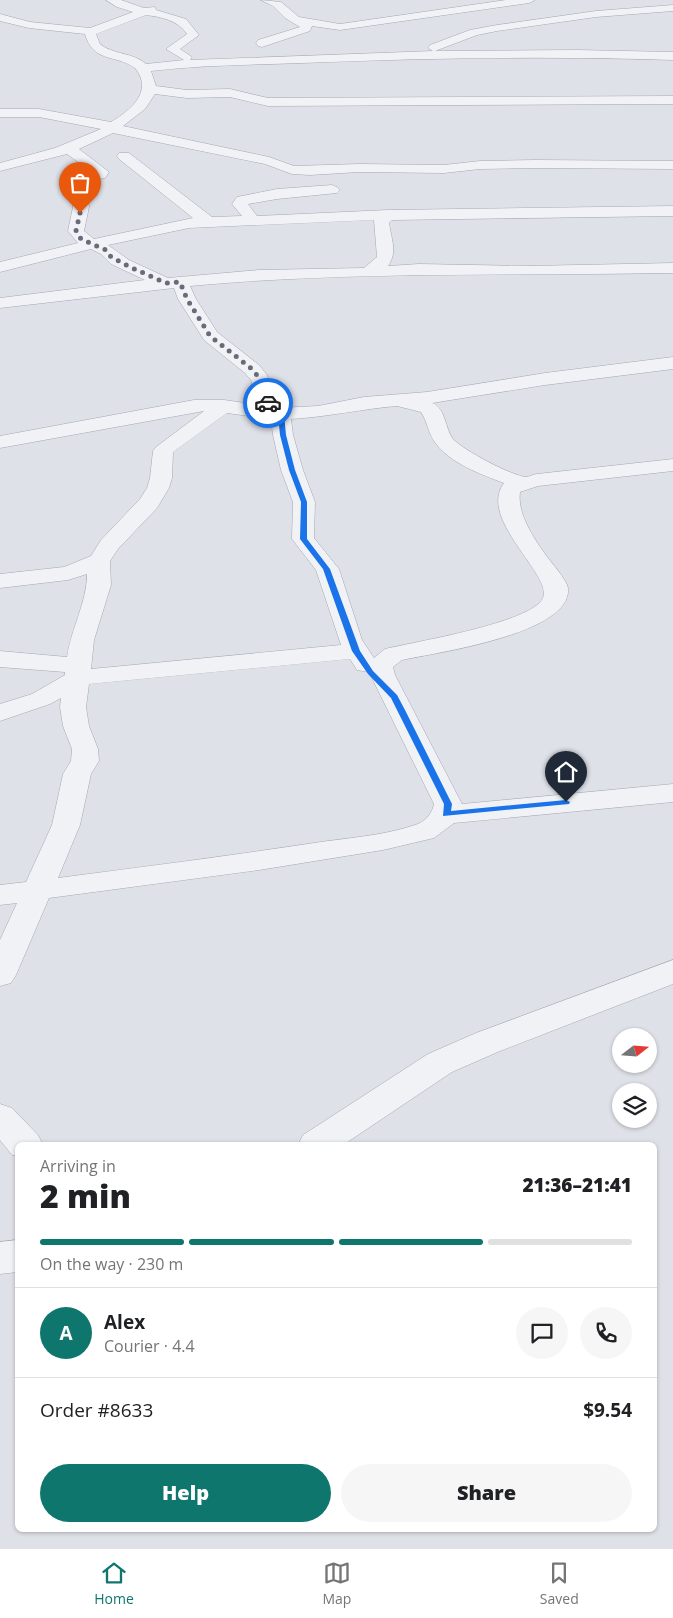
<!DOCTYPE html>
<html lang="en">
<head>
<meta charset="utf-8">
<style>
	:root { --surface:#fff; --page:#f6f6f6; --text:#202124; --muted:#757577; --line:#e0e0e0; --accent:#0f766e }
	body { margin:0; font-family:"Open Sans",sans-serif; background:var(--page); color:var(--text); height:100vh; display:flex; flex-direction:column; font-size:19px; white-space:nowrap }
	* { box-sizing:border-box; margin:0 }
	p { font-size:16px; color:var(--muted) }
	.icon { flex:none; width:28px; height:28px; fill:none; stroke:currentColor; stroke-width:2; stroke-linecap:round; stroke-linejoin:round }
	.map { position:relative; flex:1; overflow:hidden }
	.details { position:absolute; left:15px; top:1142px; width:642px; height:390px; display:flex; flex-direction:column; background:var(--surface); border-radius:8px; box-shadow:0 1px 4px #0004 }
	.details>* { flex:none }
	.needle { width:32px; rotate:73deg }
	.tools { position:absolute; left:612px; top:1028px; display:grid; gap:10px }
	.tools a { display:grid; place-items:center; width:45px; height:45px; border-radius:50%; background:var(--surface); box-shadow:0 1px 4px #0004; font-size:25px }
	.pin { position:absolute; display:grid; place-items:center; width:42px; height:42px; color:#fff; margin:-51px -21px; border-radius:50% 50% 50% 0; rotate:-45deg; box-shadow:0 0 5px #0007 }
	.pin .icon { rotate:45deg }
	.courier { position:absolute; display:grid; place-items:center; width:50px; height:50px; margin:-25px; border:4px solid #1a73e8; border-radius:50%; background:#fff; color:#222; box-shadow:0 1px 6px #0007 }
	.overview em { font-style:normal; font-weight:800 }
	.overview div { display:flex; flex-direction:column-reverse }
	.overview { display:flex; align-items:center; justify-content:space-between; height:85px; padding:0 25px }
	h1 { font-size:32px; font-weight:800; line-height:38px }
	.bar { display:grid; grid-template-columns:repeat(4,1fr); gap:8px 5px; align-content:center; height:60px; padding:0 25px }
	.bar i { height:6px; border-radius:4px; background:var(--line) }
	.bar .active { background:var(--accent) }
	.bar p { grid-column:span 4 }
	.line { display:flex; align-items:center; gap:12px; padding:0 25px; border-top:1px solid var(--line) }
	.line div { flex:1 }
	.round { display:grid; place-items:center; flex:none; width:52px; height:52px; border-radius:26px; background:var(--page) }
	.cta { display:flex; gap:10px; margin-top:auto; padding:10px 25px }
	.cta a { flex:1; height:58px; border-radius:30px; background:var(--accent); color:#fff; font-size:20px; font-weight:800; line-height:58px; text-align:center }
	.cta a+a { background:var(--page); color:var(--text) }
	.tab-bar { display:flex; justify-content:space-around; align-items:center; height:70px; border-top:1px solid var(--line); background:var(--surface); font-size:14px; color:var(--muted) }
	.tab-bar a { display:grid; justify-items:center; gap:2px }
	.tab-bar .active { color:var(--accent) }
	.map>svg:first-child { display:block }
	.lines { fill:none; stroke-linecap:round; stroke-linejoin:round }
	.minor-casing { stroke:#a4a7b2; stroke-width:1 }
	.minor { fill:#f1f2f6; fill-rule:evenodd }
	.route { fill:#1a73e8 }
	.done { stroke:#686c7a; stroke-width:5; stroke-dasharray:0 9 }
</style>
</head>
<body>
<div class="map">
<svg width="673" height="1548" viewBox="0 0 673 1548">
	<rect width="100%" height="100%" fill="#dfe1e8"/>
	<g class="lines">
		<defs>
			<g id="minor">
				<path d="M106,0H121L144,8L155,7L156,10L186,19L199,35L180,49L192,57L190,60L433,51L428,48L430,45L470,30L497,25L596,11L673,5V11L596,17L497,31L477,35L435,51L577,50L673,52V60C549,56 426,58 302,63C251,65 201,65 151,71L156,86L187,90L230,89L268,98L673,96V104L268,106L230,97L187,98L155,94L145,109L123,126L269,157L294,166L359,164L444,165L480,161L535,160L673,161V169L535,168L480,169L444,173L359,172L310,175L292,174L265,164L113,133L79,149L109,172L105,178L85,182L89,207L84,231L94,239L193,218L119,159L117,156L119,153H129L212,217L242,216L232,204L237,197L277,189L332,185L337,187L340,190L337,193L277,199L248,204L257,216L388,210L673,206V216L392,220L389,223C391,238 398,252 388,266L419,264L530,266L673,263V273C512,276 351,271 190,286L196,299L217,332L259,365L267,375L279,408L318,406L364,397L427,392L545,373L673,357V369L545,385L432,403C446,408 445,429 453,439C463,450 512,476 526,477C529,477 534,474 537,474L673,459V471L538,486L520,492C517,513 533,537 545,554C550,561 567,580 568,588C573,634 434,653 402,660L393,667L395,675L462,804L673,784V802L454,823L434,838L383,850L259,870L49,898L16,975L11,983L0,986V940L17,903L0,905V885L26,882L52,825L63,774L71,761L72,749L63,726L60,707L61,698L50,704L0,721V704L32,694L65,675V672L0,667V651L67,657C71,629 87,602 87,574L68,580L0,588V574L64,567L91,556L101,540L140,499L147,488L150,478L153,451L156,447L204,411L0,448V436L194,400H224L259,405L251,380L245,373L204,340L178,299L174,288L0,308V298L145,280L111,264L101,254L91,249L0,272V262L78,243L68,231L73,207L71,181L77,175L92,172L67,154L0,171V163L55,148L101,129L39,117H0V109H39L111,122C131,110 154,91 135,68C115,54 93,63 85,34L29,28L0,21V14L30,22L90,28L133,12L117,7ZM146,15C161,17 178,20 187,34L166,49L184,60L146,64C133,52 113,55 100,44L96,34ZM374,220L377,257L364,268L259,270L168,278L129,260L108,245L189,228ZM397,406L421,412C427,421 428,432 434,441C449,463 480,474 504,483C477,519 553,575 543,598C532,623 413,642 385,649L374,658L362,640L339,569L314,538L315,502L303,470L293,435L291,419C327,417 361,409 397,406ZM227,413L271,419L273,435L281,470L293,502L292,539L316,570L341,645L91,669L94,640L111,585L110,561L118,549L157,508L169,488L172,478L173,452ZM350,659L357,670L369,672L434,804C432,814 425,822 415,825C383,836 346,838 314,843C229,856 143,867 58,878L80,825L91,774L99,761L98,749L89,726L86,707L89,684Z"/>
				<polygon points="261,0 281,2 299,17 340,24 506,0 535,0 529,3 340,30 312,26 310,31 262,47 258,46 256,43 258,40 300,27 285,18 273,6"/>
				<polygon points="673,960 673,984 500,1051 452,1072 343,1145 298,1145 303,1135 428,1054 476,1033"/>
				<polygon points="0,1104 12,1108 38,1135 43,1145 18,1145 18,1156 12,1155 0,1140"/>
				<polygon points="18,1240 18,1272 0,1274 0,1242"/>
			</g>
		</defs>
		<!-- minor casing -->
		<use href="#minor" class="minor-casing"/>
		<!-- minor -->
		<use href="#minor" class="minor"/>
	</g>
	<!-- route -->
	<polygon class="route" points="268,402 271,403 273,411 284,414 286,435 295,470 307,502 307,539 330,569 360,651 373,671 397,695 405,710 452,804 451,811 566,800 570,802 569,804 443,816 444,804 391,698 368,674 352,651 323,569 300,539 301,502 289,470 280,435 278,415 269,414 265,403"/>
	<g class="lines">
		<!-- done -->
		<polyline class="done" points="80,213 76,231 81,239 106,250 111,257 130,267 166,283 180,282 187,299 210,336 252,369 260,379 268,403"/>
	</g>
</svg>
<div class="tools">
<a><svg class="needle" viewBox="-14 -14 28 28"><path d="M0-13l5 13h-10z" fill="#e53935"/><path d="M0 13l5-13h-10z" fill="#757577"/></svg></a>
<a><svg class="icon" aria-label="layers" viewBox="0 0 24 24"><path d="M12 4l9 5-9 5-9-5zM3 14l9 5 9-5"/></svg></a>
</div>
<div class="pin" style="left:80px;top:213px;background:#ea580c"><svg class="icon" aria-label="bag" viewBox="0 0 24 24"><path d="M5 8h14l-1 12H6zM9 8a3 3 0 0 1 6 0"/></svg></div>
<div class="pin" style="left:566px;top:802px;background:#1f2937"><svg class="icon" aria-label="home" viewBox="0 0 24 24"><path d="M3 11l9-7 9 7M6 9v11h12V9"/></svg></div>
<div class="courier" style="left:268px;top:403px"><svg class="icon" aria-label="car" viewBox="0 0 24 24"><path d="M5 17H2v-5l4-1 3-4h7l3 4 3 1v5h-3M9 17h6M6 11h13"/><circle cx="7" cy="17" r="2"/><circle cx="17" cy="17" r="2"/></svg></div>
<section class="details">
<div class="overview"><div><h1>2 min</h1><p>Arriving in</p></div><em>21:36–21:41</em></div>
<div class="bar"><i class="active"></i><i class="active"></i><i class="active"></i><i></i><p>On the way · 230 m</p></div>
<div class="line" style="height:90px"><b class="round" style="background:var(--accent);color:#fff">A</b><div><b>Alex</b><p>Courier · 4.4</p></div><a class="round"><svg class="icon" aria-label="chat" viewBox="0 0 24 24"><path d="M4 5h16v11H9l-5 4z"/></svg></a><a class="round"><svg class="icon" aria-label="phone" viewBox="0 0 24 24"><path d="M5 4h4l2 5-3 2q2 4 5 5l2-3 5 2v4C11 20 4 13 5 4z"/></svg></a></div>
<div class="line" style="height:65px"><div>Order #8633</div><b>$9.54</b></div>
<div class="cta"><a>Help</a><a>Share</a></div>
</section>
</div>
<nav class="tab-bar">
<a class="active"><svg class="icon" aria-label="home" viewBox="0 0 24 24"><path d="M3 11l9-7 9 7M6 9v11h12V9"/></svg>Home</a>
<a><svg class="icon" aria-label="map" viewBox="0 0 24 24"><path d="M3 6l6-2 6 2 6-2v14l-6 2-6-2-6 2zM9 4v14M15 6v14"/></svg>Map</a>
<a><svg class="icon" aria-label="saved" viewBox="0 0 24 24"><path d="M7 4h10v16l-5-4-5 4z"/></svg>Saved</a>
</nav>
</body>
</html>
